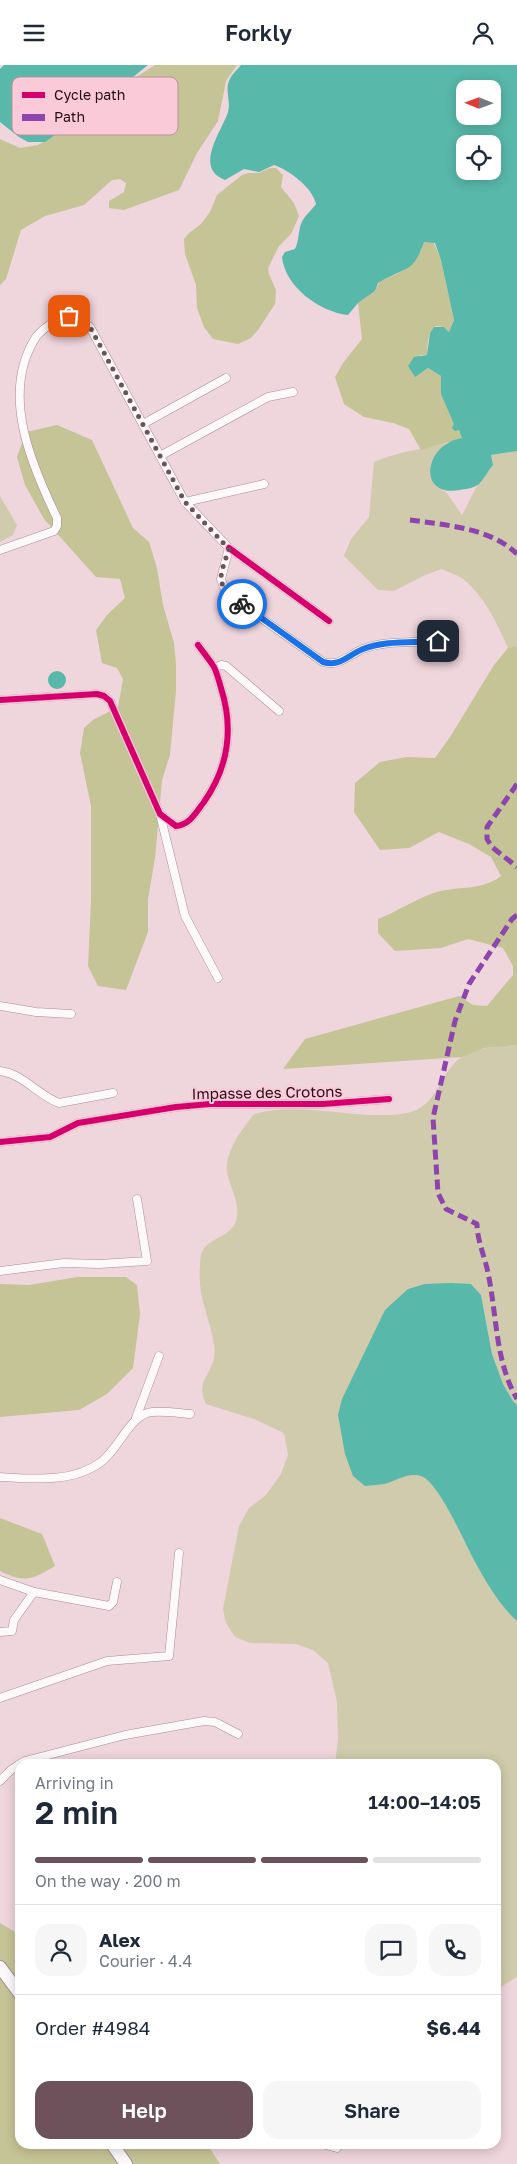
<!DOCTYPE html>
<html lang="en">
<head>
<meta charset="utf-8">
<style>
	:root { --surface:#fff; --page:#f6f6f7; --text:#1f2937; --muted:#747a83; --line:#e0e1e3; --accent:#6d525b }
	body { margin:0; font-family:"Golos Text",sans-serif; background:var(--page); color:var(--text); height:100vh; display:flex; flex-direction:column; font-size:19px; white-space:nowrap }
	* { box-sizing:border-box; margin:0 }
	p { font-size:16px; color:var(--muted) }
	.icon { flex:none; width:28px; height:28px; fill:none; stroke:currentColor; stroke-width:2; stroke-linecap:round; stroke-linejoin:round }
	.map { position:relative; flex:1; overflow:hidden }
	.panel { position:absolute; left:15px; top:1694px; width:486px; height:390px; display:flex; flex-direction:column; background:var(--surface); border-radius:15px; box-shadow:0 2px 12px #0003 }
	.panel>* { flex:none }
	.needle { width:32px; rotate:271deg }
	.fabs { position:absolute; left:456px; top:15px; display:grid; gap:10px }
	.fabs a { display:grid; place-items:center; width:45px; height:45px; border-radius:10px; background:var(--surface); box-shadow:0 2px 12px #0003; font-size:25px }
	.pin { position:absolute; display:grid; place-items:center; width:42px; height:42px; color:#fff; margin:-21px; border-radius:10px; box-shadow:0 2px 8px #0006 }
	.courier { position:absolute; display:grid; place-items:center; width:50px; height:50px; margin:-25px; border:4px solid #1a73e8; border-radius:50%; background:#fff; color:#222; box-shadow:0 1px 6px #0007 }
	.summary em { font-style:normal; font-weight:600 }
	.summary div { display:flex; flex-direction:column-reverse }
	.summary { display:flex; align-items:center; justify-content:space-between; height:85px; padding:0 20px }
	h1 { font-size:32px; font-weight:600; line-height:38px }
	.bar { display:grid; grid-template-columns:repeat(4,1fr); gap:8px 5px; align-content:center; height:60px; padding:0 20px }
	.bar i { height:6px; border-radius:4px; background:var(--line) }
	.bar .on { background:var(--accent) }
	.bar p { grid-column:span 4 }
	.line { display:flex; align-items:center; gap:12px; padding:0 20px; border-top:1px solid var(--line) }
	.line div { flex:1 }
	.round { display:grid; place-items:center; flex:none; width:52px; height:52px; border-radius:15px; background:var(--page) }
	.primary-button { display:flex; gap:10px; margin-top:auto; padding:10px 20px }
	.primary-button a { flex:1; height:58px; border-radius:15px; background:var(--accent); color:#fff; font-size:20px; font-weight:600; line-height:58px; text-align:center }
	.primary-button a+a { background:var(--page); color:var(--text) }
	header { display:flex; justify-content:space-between; align-items:center; height:65px; padding:0 20px; background:var(--surface); font-size:22px; font-weight:600 }
	.map>svg:first-child { display:block }
	.green { fill:#cfcbac }
	.forest { fill:#c5c496 }
	.water { fill:#58b8aa; fill-rule:evenodd }
	.lines { fill:none; stroke-linecap:round; stroke-linejoin:round }
	.minor-casing { stroke:#a68e96; stroke-width:9 }
	.primary-casing { stroke:#a68e96; stroke-width:14 }
	.minor { stroke:#fdf9fa; stroke-width:8 }
	.primary { stroke:#fdf9fa; stroke-width:12 }
	.quiet { stroke:#8e44ad; stroke-width:5; stroke-dasharray:10 5; stroke-linecap:butt }
	.cycleway-casing { stroke:#facad8; stroke-width:9 }
	.cycleway { stroke:#d6006c; stroke-width:6 }
	.done { stroke:#6d525b; stroke-width:5; stroke-dasharray:0 9 }
	.route { stroke:#1a73e8; stroke-width:6 }
	.labels { text-anchor:middle; dominant-baseline:central; stroke-width:4; stroke-linejoin:round; paint-order:stroke }
	.street-label { font-size:15px; fill:#270c16; stroke:#facad8 }
	.key { fill:#facad8; stroke:#bb919e; stroke-width:1 }
	.key-label { font-size:14px; fill:#270c16 }
</style>
</head>
<body>
<header><svg class="icon" aria-label="menu" viewBox="0 0 24 24"><path d="M4 6h16M4 12h16M4 18h16"/></svg>Forkly<svg class="icon" aria-label="person" viewBox="0 0 24 24"><circle cx="12" cy="8" r="4"/><path d="M4 21q1-7 8-7t8 7"/></svg></header>
<div class="map">
<svg width="517" height="2099" viewBox="0 0 517 2099">
	<rect width="100%" height="100%" fill="#efd5dc"/>
	<!-- green -->
	<g class="green">
		<path d="M447,378L431,398L437,422L446,427L462,450L478,419L493,400L491,390L517,386V581L508,583C497,558 485,532 463,514C458,510 448,507 442,504L425,510L394,526L378,525L344,491L351,474L369,452L374,397C399,386 421,385 447,378Z"/>
		<polygon points="0,431 17,460 13,470 0,477"/>
		<path d="M517,980V1340L513,1336L503,1319L492,1289L481,1230L471,1219H425L384,1419C396,1414 408,1407 421,1411C439,1416 465,1479 475,1497C486,1517 500,1541 517,1556V1912L496,1925V1699H335L338,1675L337,1637L328,1598L313,1585L296,1579L250,1578L235,1572L226,1558L223,1544L239,1461L249,1443L266,1430L281,1409L288,1390L284,1368L254,1354L206,1339C193,1312 219,1308 214,1279C210,1253 197,1230 200,1202C200,1197 200,1191 202,1187C210,1170 236,1173 237,1150C239,1134 229,1122 227,1106C225,1087 242,1064 254,1049C291,1039 330,1048 368,1050C384,1050 399,1051 414,1046C436,1037 438,1016 453,1000C468,982 496,982 517,980Z"/>
	</g>
	<!-- forest -->
	<g class="forest">
		<polygon points="155,0 237,0 226,16 218,56 197,88 179,125 124,145 109,143 109,136 124,127 126,118 120,114 112,115 84,140 45,151 21,165 6,214 0,220 0,74 20,83 38,80 82,55 130,16"/>
		<polygon points="270,103 276,103 283,110 281,122 294,138 299,151 291,169 279,181 268,203 269,209 276,225 275,239 258,265 251,273 238,279 213,274 204,262 197,243 196,220 185,189 184,174 189,168 201,159 210,147 217,130 242,110 248,108 258,108"/>
		<path d="M424,176H433L441,195L454,255L449,267L444,262L436,261C427,267 428,280 427,290H420L421,308L428,303L441,311C442,337 451,351 463,373L421,385L409,364L393,358L364,352L344,339L335,312L343,298L362,274L358,238L375,226L380,216L403,206L421,186Z"/>
		<polygon points="57,360 92,375 133,463 149,477 157,503 163,540 174,578 176,599 176,626 170,690 162,715 155,793 148,834 148,867 126,925 98,921 88,901 91,835 91,741 80,688 84,663 93,655 118,642 123,614 117,603 102,598 96,565 107,550 125,533 120,514 96,512 44,454 25,420 17,392 26,367"/>
		<path d="M517,581V980L484,983L462,992L283,1004L305,974L459,931L473,940L487,941L513,910V901L503,883L468,874L441,883L395,886L378,868V854C396,847 412,836 431,829C454,820 481,827 501,811L491,792L469,779L439,767L409,783L380,785L354,747L355,718L380,697L407,692L435,693L450,672L494,600L508,583Z"/>
		<polygon points="77,1212 126,1212 137,1220 140,1249 133,1303 107,1329 79,1345 0,1352 0,1219 29,1220"/>
		<path d="M0,1453L42,1469L55,1501C32,1515 24,1518 0,1506Z"/>
		<polygon points="0,1858 20,1870 20,2079 207,2079 220,2099 0,2099"/>
	</g>
	<!-- water -->
	<g class="water">
		<polygon points="4,0 148,0 97,41 45,77 28,77 19,72 0,57 0,4"/>
		<path d="M241,0H517V386L491,390L493,400C488,406 484,414 479,419C474,423 466,424 460,425C422,432 423,392 448,378C452,375 458,374 462,373L459,365L455,366L452,363L454,359L441,329V311L428,303L415,312L408,301L414,292L427,290L430,268L434,262H444L449,267L454,255L441,195L435,178L424,177C413,210 403,202 378,218L375,226L358,238L348,250C320,247 285,222 282,192L285,187L295,184C299,176 298,168 301,159C304,151 311,146 316,139C313,123 289,105 274,100L259,107L244,104L225,115C193,103 222,66 228,47C231,38 225,25 229,16C231,10 237,5 241,0ZM465,24H492V51H465ZM465,79H492V106H465Z"/>
		<circle cx="57" cy="615" r="9"/>
		<path d="M451,1218L471,1219L481,1230L492,1289L503,1319L513,1336L517,1340V1556C500,1541 486,1517 475,1497C465,1479 439,1417 421,1411C407,1407 397,1416 384,1419C378,1420 372,1420 365,1421L353,1411L345,1389L338,1350L342,1334L385,1245L408,1224L425,1219Z"/>
	</g>
	<g class="lines">
		<defs>
			<g id="minor">
				<polyline points="143,359 226,313"/>
				<polyline points="160,391 268,332 293,327"/>
				<polyline points="185,437 264,419"/>
				<path d="M229,483L221,514L226,528L323,597C340,602 348,590 363,584C385,575 414,578 437,576"/>
				<path d="M0,485L54,466L57,461V453C31,399 0,328 36,272C45,261 61,251 75,252L90,262L185,437L229,483L329,556"/>
				<polyline points="215,603 221,600 226,601 279,646"/>
				<path d="M0,635L97,629L104,631L110,636L160,749L176,761C191,759 196,747 204,737C229,701 234,664 221,623C219,616 217,608 214,602C209,594 203,587 198,580"/>
				<polyline points="160,749 185,851 218,913"/>
				<polyline points="0,941 36,947 71,949"/>
				<path d="M0,1006C24,1009 37,1030 59,1038L113,1028"/>
				<polyline points="0,1077 50,1072 78,1058 176,1042 210,1039 323,1039 389,1034"/>
				<polyline points="0,1206 64,1198 99,1199 147,1196 137,1134"/>
				<polyline points="136,1353 159,1291"/>
				<path d="M0,1412C33,1414 73,1418 101,1397C119,1384 130,1349 152,1347C164,1346 178,1348 190,1349"/>
				<polyline points="0,1515 34,1527 109,1541 113,1537 117,1517"/>
				<polyline points="0,1567 12,1566 14,1555 34,1527"/>
				<polyline points="0,1633 107,1596 169,1591 179,1488"/>
				<polyline points="20,1699 25,1696 125,1670 204,1656 215,1657 238,1669"/>
				<polyline points="0,1716 11,1705 20,1699"/>
				<polyline points="322,2079 337,2083"/>
			</g>
			<g id="primary">
				<polyline points="0,1902 20,1929"/>
				<polyline points="112,2079 126,2099"/>
			</g>
		</defs>
		<!-- minor casing -->
		<use href="#minor" class="minor-casing"/>
		<!-- primary casing -->
		<use href="#primary" class="primary-casing"/>
		<!-- minor -->
		<use href="#minor" class="minor"/>
		<!-- primary -->
		<use href="#primary" class="primary"/>
		<!-- quiet -->
		<g class="quiet">
			<path d="M410,455C445,460 491,463 517,489"/>
			<polyline points="517,719 487,762 487,774 492,782 517,802"/>
			<path d="M517,850L512,854L469,919L455,956L433,1053L438,1128L446,1144L477,1159C477,1175 485,1192 488,1208C497,1250 495,1296 517,1334"/>
		</g>
		<defs>
			<g id="cycleway">
				<polyline points="229,483 329,556"/>
				<path d="M0,635L97,629L104,631L110,636L160,749L176,761C191,759 196,747 204,737C229,701 234,664 221,623C219,616 217,608 214,602C209,594 203,587 198,580"/>
				<polyline points="0,1077 50,1072 78,1058 176,1042 210,1039 323,1039 389,1034"/>
			</g>
		</defs>
		<!-- cycleway casing -->
		<use href="#cycleway" class="cycleway-casing"/>
		<!-- cycleway -->
		<use href="#cycleway" class="cycleway"/>
	</g>
	<g class="lines">
		<!-- done -->
		<path class="done" d="M69,251L75,252L90,262L185,437L229,484C219,514 214,519 242,539"/>
		<!-- route -->
		<path class="route" d="M242,539L323,597C340,602 348,590 363,584C385,575 414,578 438,576"/>
	</g>
	<g class="labels">
		<!-- street labels -->
		<g class="street-label">
			<text transform="translate(267 1027) rotate(-1)">Impasse des Crotons</text>
		</g>
	</g>
	<!-- legend -->
	<rect x="12" y="12" width="166" height="58" rx="8" class="key"/>
	<rect x="22" y="27" width="23" height="6" fill="#d6006c"/>
	<rect x="22" y="49" width="23" height="7" fill="#8e44ad"/>
	<g class="key-label">
		<text x="54" y="35">Cycle path</text>
		<text x="54" y="57">Path</text>
	</g>
</svg>
<div class="fabs">
<a><svg class="needle" viewBox="-14 -14 28 28"><path d="M0-13l5 13h-10z" fill="#e53935"/><path d="M0 13l5-13h-10z" fill="#747a83"/></svg></a>
<a><svg class="icon" aria-label="locate" viewBox="0 0 24 24"><circle cx="12" cy="12" r="6"/><path d="M12 2v4M12 18v4M2 12h4M18 12h4"/></svg></a>
</div>
<div class="pin" style="left:69px;top:251px;background:#ea580c"><svg class="icon" aria-label="bag" viewBox="0 0 24 24"><path d="M5 8h14l-1 12H6zM9 8a3 3 0 0 1 6 0"/></svg></div>
<div class="pin" style="left:438px;top:576px;background:#1f2937"><svg class="icon" aria-label="home" viewBox="0 0 24 24"><path d="M3 11l9-7 9 7M6 9v11h12V9"/></svg></div>
<div class="courier" style="left:242px;top:539px"><svg class="icon" aria-label="bike" viewBox="0 0 24 24"><circle cx="6" cy="16" r="4"/><circle cx="18" cy="16" r="4"/><path d="M6 16l4-8h5l3 8M10 8l3 8H6M13 5h3"/></svg></div>
<section class="panel">
<div class="summary"><div><h1>2 min</h1><p>Arriving in</p></div><em>14:00–14:05</em></div>
<div class="bar"><i class="on"></i><i class="on"></i><i class="on"></i><i></i><p>On the way · 200 m</p></div>
<div class="line" style="height:90px"><a class="round"><svg class="icon" aria-label="person" viewBox="0 0 24 24"><circle cx="12" cy="8" r="4"/><path d="M4 21q1-7 8-7t8 7"/></svg></a><div><b>Alex</b><p>Courier · 4.4</p></div><a class="round"><svg class="icon" aria-label="chat" viewBox="0 0 24 24"><path d="M4 5h16v11H9l-5 4z"/></svg></a><a class="round"><svg class="icon" aria-label="phone" viewBox="0 0 24 24"><path d="M5 4h4l2 5-3 2q2 4 5 5l2-3 5 2v4C11 20 4 13 5 4z"/></svg></a></div>
<div class="line" style="height:65px"><div>Order #4984</div><b>$6.44</b></div>
<div class="primary-button"><a>Help</a><a>Share</a></div>
</section>
</div>
</body>
</html>
